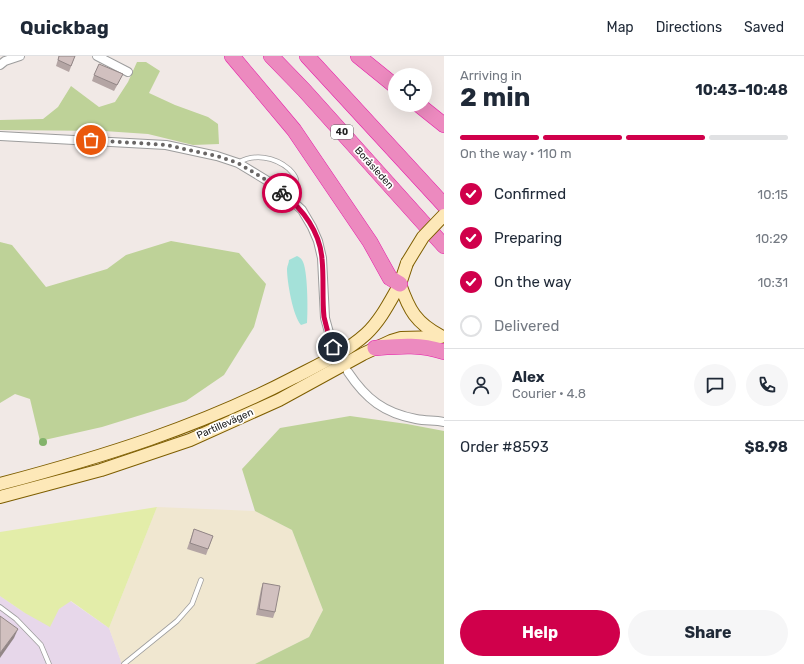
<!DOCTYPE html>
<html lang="en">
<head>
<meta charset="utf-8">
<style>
	:root { --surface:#fff; --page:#f6f6f7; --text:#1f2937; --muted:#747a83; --line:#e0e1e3; --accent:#d0004b }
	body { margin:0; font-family:Rubik,sans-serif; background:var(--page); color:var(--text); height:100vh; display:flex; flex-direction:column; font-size:15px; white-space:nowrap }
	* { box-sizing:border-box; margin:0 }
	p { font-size:13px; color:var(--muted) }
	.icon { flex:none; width:22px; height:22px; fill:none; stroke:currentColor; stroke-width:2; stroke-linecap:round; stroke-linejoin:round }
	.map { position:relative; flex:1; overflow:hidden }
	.drawer { display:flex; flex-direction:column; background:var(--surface); width:360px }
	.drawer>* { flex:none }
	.controls { position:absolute; left:388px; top:12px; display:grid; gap:8px }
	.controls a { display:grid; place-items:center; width:44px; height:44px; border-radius:50%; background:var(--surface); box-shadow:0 4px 16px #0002; font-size:20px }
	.pin { position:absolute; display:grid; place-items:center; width:34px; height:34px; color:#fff; margin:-17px; border:2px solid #fff; border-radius:50%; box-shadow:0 1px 4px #0007 }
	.courier { position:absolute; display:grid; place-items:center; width:40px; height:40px; margin:-20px; border:3px solid #d0004b; border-radius:50%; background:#fff; color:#222; box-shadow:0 1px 5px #0007 }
	.overview em { font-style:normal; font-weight:700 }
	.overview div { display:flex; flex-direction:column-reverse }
	.overview { display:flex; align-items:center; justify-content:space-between; height:68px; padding:0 16px }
	h1 { font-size:26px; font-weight:700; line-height:30px }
	.bar { display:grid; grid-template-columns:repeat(4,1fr); gap:6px 4px; align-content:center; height:48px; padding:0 16px }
	.bar i { height:5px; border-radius:3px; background:var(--line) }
	.bar .active { background:var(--accent) }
	.bar p { grid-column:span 4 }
	.line { display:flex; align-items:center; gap:10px; padding:0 16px; border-top:1px solid var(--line) }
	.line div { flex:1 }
	.round { display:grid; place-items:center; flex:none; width:42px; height:42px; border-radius:21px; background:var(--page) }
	ol { padding:0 16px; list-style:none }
	li { display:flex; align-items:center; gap:12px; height:44px }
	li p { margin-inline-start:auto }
	li .icon { padding:4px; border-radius:50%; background:var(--accent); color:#fff; stroke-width:4 }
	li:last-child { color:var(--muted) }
	li i { width:22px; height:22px; border:2px solid var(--line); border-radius:50% }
	.action { display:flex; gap:8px; margin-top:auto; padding:8px 16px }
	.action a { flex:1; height:46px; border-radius:24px; background:var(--accent); color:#fff; font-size:16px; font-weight:700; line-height:46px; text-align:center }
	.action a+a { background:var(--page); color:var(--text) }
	header { display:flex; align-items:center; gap:24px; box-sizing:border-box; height:56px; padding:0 20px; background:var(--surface); border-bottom:1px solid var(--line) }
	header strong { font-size:19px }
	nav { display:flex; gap:22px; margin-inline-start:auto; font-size:14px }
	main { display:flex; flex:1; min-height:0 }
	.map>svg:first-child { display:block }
	.industrial { fill:#e7d7ea }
	.farmland { fill:#f0e7d0 }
	.grass { fill:#e3eda9 }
	.forest { fill:#bed298 }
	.water { fill:#a4e1d9 }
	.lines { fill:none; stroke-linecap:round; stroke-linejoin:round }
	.lane-casing { stroke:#9d9d9d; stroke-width:5.5 }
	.street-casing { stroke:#9d9d9d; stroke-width:10 }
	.secondary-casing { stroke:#7e5e00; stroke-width:14 }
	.highway-casing { stroke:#e51da9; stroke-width:16 }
	.lane { stroke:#fff; stroke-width:4 }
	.street { stroke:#fff; stroke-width:8 }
	.secondary { stroke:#fde8b8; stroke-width:12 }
	.highway { stroke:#ec8abf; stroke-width:15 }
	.secondary-bridge-casing { stroke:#7e5e00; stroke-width:14; stroke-linecap:butt }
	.secondary-bridge { stroke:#fde8b8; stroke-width:12 }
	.tree { fill:#83b36b }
	.wall { fill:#b4a5a4 }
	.shaded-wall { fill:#928686 }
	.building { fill:#d1c0bf; stroke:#928686 }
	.done { stroke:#696665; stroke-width:4; stroke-dasharray:0 7.2 }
	.route { stroke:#d0004b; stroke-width:5 }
	.labels { text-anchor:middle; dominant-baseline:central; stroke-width:3.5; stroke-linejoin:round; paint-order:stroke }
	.shield { fill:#fff; stroke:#636363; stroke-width:1 }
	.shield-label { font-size:9px; font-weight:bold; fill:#202020 }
	.street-label { font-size:10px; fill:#202020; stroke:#fff }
</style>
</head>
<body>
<header>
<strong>Quickbag</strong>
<nav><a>Map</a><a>Directions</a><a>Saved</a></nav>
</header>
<main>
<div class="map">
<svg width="444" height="608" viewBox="0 0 444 608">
	<rect width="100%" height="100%" fill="#f1e9e6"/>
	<!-- industrial -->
	<polygon class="industrial" points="0,540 25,557 59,553 70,545 109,572 122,608 0,608"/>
	<!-- farmland -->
	<polygon class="farmland" points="157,451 255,455 292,474 323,554 309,581 255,608 122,608 109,572"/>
	<!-- grass -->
	<polygon class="grass" points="157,451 109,572 71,545 59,553 50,571 25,557 0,540 0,476"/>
	<!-- forest -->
	<g class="forest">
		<polygon points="137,6 146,6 160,15 149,37 175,49 208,61 218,68 219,88 193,89 148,78 104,75 0,74 0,64 43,63 58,51 71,30 99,51 115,46 128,26"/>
		<polygon points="171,185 239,197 266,228 254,271 224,319 186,345 102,371 40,385 30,343 15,338 0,347 0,186 12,189 46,231 107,213 126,199"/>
		<polygon points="350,360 407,368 444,375 444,608 255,608 309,581 323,554 292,474 255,455 242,413 280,372"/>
	</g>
	<!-- water -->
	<path class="water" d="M297,200C299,201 301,202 302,204C308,212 308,256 307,267L301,269C293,260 287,226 287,213C287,210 289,207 289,204Z"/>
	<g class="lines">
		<defs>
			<g id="lane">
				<path d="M238,107C254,97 275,101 289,113C291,115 295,119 296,123C296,130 291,135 287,140"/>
				<polyline points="0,551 16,563 41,589 49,608"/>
				<polyline points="124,608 177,565 192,548 201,524"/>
			</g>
			<g id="street">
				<polyline points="97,0 128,16"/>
				<polyline points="0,9 5,5 20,0"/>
				<polyline points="0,80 166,89 217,100 238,107 266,124 287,140 302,154 312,171 318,185 322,202 325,262 333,291"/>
				<path d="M348,316C366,343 384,357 416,363C426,365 435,364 444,366"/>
			</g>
			<g id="secondary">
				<path d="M407,207L400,228C409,254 416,267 441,280"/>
				<path d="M0,428C102,401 199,371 293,322C318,309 345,297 366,278C381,264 390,245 400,228"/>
				<polyline points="0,441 101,414 190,384 279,344 363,298 391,285 401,282 441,281"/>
			</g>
			<g id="highway">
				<polyline points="232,0 294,74 370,186 390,222 400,228"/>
				<polyline points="271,0 304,34 444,190"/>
				<polyline points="307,0 444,149"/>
				<polyline points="358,0 395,30"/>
				<polyline points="419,49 444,69"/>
				<path d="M375,292C400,290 420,288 444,296"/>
			</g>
		</defs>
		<!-- lane casing -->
		<use href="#lane" class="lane-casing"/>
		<!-- street casing -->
		<use href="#street" class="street-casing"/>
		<!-- secondary casing -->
		<use href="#secondary" class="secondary-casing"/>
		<!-- highway casing -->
		<use href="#highway" class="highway-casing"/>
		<!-- lane -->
		<use href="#lane" class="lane"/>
		<!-- street -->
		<use href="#street" class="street"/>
		<!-- secondary -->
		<use href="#secondary" class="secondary"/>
		<!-- highway -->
		<use href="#highway" class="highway"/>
		<defs>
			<polyline id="secondary-bridge" points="407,207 423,181 444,159"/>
		</defs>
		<!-- secondary-bridge casing -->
		<use href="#secondary-bridge" class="secondary-bridge-casing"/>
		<!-- secondary-bridge -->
		<use href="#secondary-bridge" class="secondary-bridge"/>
	</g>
	<!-- trees -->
	<circle class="tree" cx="43" cy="386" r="4"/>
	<!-- wall -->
	<g class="wall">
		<polygon points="59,0 75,0 69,16 56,10"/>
		<polygon points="94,19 120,24 114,35 92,25"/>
		<polygon points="194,473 213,480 206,499 187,493"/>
		<polygon points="263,527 275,556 273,562 256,559 261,533"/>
	</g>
	<!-- shaded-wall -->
	<polygon class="shaded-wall" points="18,573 14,582 0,602 0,597"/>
	<!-- building -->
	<g class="building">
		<polygon points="59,0 75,0 71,10 58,4"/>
		<polygon points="99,8 123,18 117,29 94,19"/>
		<polygon points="194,473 213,480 208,493 190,487"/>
		<polygon points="263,527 280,530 275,556 259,553"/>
		<polygon points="0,560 18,573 0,597"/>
	</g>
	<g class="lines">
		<!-- done -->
		<polyline class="done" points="91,84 166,89 217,100 238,107 266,124 282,137"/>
		<!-- route -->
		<path class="route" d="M282,137C303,153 320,176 322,203C324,222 322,242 324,261C326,271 329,281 333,291"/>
	</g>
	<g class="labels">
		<!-- shield labels -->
		<rect class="shield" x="331" y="69" width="22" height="14" rx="3"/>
		<g class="shield-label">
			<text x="342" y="76">40</text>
		</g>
		<!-- street labels -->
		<g class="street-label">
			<text transform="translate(374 112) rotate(48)">Boråsleden</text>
			<text transform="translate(225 368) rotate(-24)">Partillevägen</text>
		</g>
	</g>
</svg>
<div class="controls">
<a><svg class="icon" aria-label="locate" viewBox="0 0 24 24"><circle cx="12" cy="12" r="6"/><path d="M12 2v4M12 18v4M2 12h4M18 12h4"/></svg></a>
</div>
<div class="pin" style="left:91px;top:84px;background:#ea580c"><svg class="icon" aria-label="bag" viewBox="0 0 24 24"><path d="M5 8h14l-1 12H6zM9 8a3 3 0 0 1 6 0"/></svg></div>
<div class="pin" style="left:333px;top:291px;background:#1f2937"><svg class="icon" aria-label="home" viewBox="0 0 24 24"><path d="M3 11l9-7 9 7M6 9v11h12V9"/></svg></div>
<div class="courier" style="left:282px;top:137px"><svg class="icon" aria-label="bike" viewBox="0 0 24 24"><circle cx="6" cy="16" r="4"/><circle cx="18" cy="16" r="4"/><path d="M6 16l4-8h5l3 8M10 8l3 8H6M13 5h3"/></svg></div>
</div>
<section class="drawer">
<div class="overview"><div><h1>2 min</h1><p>Arriving in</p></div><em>10:43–10:48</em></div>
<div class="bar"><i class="active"></i><i class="active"></i><i class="active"></i><i></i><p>On the way · 110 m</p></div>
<ol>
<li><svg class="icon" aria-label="check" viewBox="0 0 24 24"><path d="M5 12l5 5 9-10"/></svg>Confirmed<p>10:15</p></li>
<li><svg class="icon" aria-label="check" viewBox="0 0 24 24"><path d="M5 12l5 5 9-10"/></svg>Preparing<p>10:29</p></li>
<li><svg class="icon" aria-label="check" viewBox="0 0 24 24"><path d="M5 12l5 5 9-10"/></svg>On the way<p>10:31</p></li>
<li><i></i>Delivered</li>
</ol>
<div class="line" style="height:72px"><a class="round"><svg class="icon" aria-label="person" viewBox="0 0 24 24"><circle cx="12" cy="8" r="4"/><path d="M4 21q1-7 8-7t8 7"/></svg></a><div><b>Alex</b><p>Courier · 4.8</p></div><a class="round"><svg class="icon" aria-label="chat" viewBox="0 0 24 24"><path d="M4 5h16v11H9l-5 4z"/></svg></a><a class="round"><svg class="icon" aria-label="phone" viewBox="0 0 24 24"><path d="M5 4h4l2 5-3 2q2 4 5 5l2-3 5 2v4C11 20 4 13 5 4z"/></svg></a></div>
<div class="line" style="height:52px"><div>Order #8593</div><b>$8.98</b></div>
<div class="action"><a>Help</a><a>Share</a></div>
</section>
</main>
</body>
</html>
